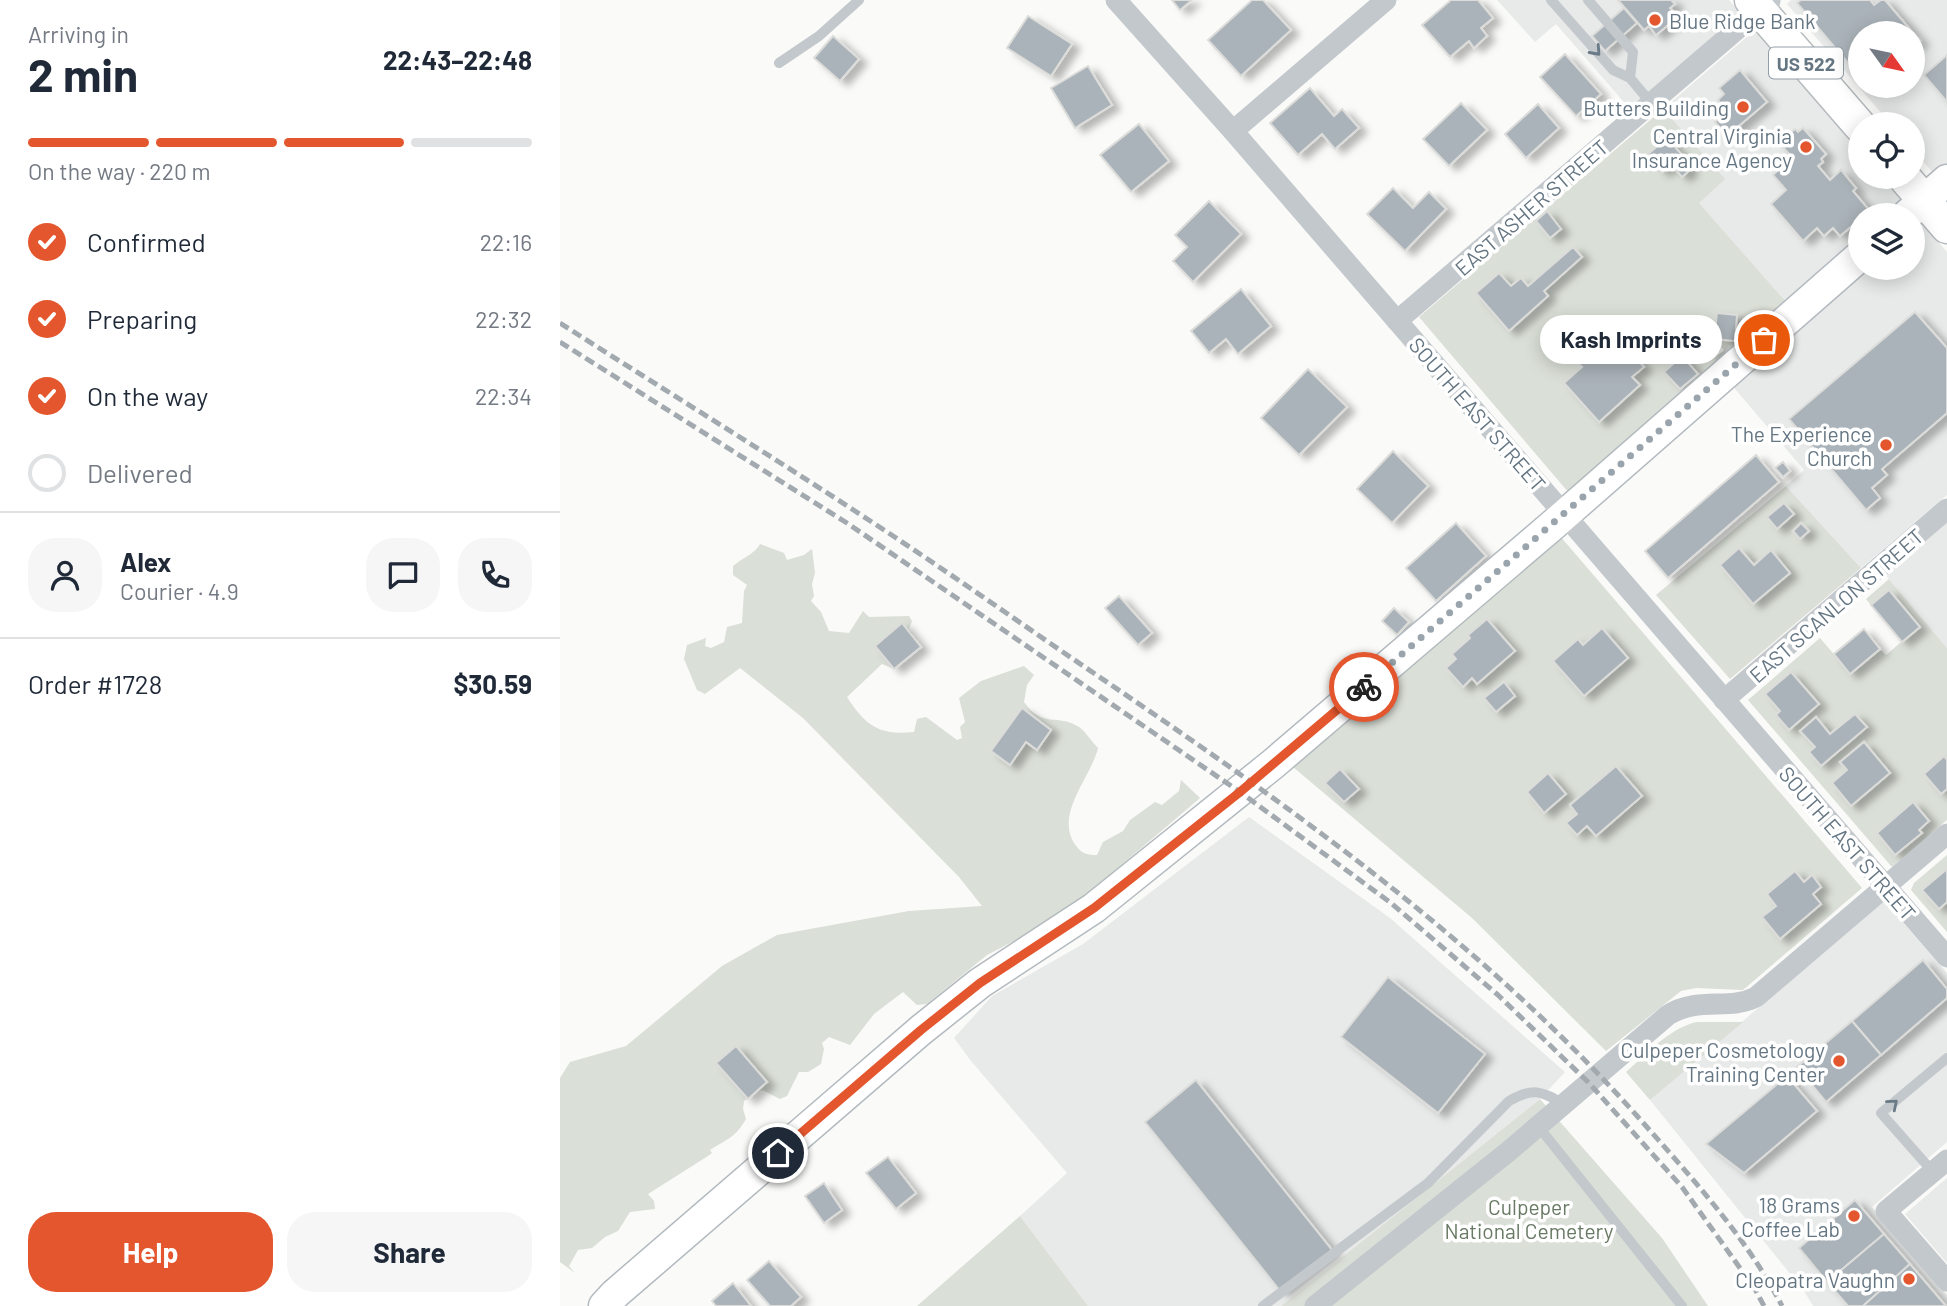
<!DOCTYPE html>
<html lang="en">
<head>
<meta charset="utf-8">
<style>
	:root { --surface:#fff; --page:#f6f6f7; --text:#1f2937; --muted:#747a83; --line:#e0e1e3; --accent:#e4572e }
	body { margin:0; font-family:Barlow,sans-serif; background:var(--page); color:var(--text); height:100vh; display:flex; flex-direction:column; font-size:26px; white-space:nowrap }
	* { box-sizing:border-box; margin:0 }
	p { font-size:23px; color:var(--muted) }
	.icon { flex:none; width:38px; height:38px; fill:none; stroke:currentColor; stroke-width:2; stroke-linecap:round; stroke-linejoin:round }
	.map { position:relative; flex:1; overflow:hidden }
	.details { display:flex; flex-direction:column; background:var(--surface); width:560px }
	.details>* { flex:none }
	.needle { width:46px; rotate:123deg }
	.controls { position:absolute; left:1288px; top:21px; display:grid; gap:14px }
	.controls a { display:grid; place-items:center; width:77px; height:77px; border-radius:50%; background:var(--surface); box-shadow:0 4px 18px #0003; font-size:35px }
	.pin { position:absolute; display:grid; place-items:center; width:60px; height:60px; color:#fff; margin:-30px; border:4px solid #fff; border-radius:50%; box-shadow:0 2px 7px #0007 }
	.courier { position:absolute; display:grid; place-items:center; width:70px; height:70px; margin:-35px; border:5px solid #e4572e; border-radius:50%; background:#fff; color:#222; box-shadow:0 2px 9px #0007 }
	.bubble { position:absolute; height:49px; border-radius:24px; background:var(--surface); box-shadow:0 4px 18px #0003; font-size:23px; font-weight:700; line-height:49px; text-align:center }
	.summary em { font-style:normal; font-weight:700 }
	.summary div { display:flex; flex-direction:column-reverse }
	.summary { display:flex; align-items:center; justify-content:space-between; height:119px; padding:0 28px }
	h1 { font-size:46px; font-weight:700; line-height:52px }
	.bar { display:grid; grid-template-columns:repeat(4,1fr); gap:10px 7px; align-content:center; height:84px; padding:0 28px }
	.bar i { height:9px; border-radius:5px; background:var(--line) }
	.bar .active { background:var(--accent) }
	.bar p { grid-column:span 4 }
	.line { display:flex; align-items:center; gap:18px; padding:0 28px; border-top:2px solid var(--line) }
	.line div { flex:1 }
	.round { display:grid; place-items:center; flex:none; width:74px; height:74px; border-radius:28px; background:var(--page) }
	ol { padding:0 28px; list-style:none }
	li { display:flex; align-items:center; gap:21px; height:77px }
	li p { margin-inline-start:auto }
	li .icon { padding:7px; border-radius:50%; background:var(--accent); color:#fff; stroke-width:4 }
	li:last-child { color:var(--muted) }
	li i { width:38px; height:38px; border:4px solid var(--line); border-radius:50% }
	.primary-button { display:flex; gap:14px; margin-top:auto; padding:14px 28px }
	.primary-button a { flex:1; height:80px; border-radius:28px; background:var(--accent); color:#fff; font-size:28px; font-weight:700; line-height:80px; text-align:center }
	.primary-button a+a { background:var(--page); color:var(--text) }
	main { display:flex; flex:1; min-height:0 }
	.map>svg:first-child { display:block }
	.built { fill:#e8e9e9; fill-rule:evenodd }
	.green { fill:#dadfd7 }
	.building { fill:#aab3b9; stroke:#dcdcda; stroke-width:2; filter:url(#shadow) }
	.lines { fill:none; stroke-linecap:round; stroke-linejoin:round }
	.secondary-casing { stroke:#b3babf; stroke-width:33 }
	.primary-casing { stroke:#b5babe; stroke-width:35 }
	.lane { stroke:#c3c8cc; stroke-width:10 }
	.street { stroke:#c3c8cc; stroke-width:21 }
	.secondary { stroke:#fff; stroke-width:30 }
	.primary { stroke:#fff; stroke-width:32 }
	.rail { stroke:#a2aab0; stroke-width:5; stroke-dasharray:10 5; stroke-linecap:butt }
	.oneway { stroke:#6a7a87 }
	.done { stroke:#99a4ac; stroke-width:7; stroke-dasharray:0 12.6 }
	.route { stroke:#e4572e; stroke-width:9 }
	.poi-dot { fill:#e4572e; stroke:#fff; stroke-width:2.5 }
	.labels { text-anchor:middle; dominant-baseline:central; stroke-width:7; stroke-linejoin:round; paint-order:stroke }
	.shield { fill:#fff; stroke:#939fa8; stroke-width:2 }
	.shield-label { font-size:19px; font-weight:bold; fill:#657683 }
	.poi-label { font-size:21px; fill:#657683; stroke:#fff; text-anchor:end }
	.street-label { font-size:21px; fill:#657683; stroke:#fff }
	.park-label { font-size:21px; fill:#687a64; stroke:#fff }
</style>
</head>
<body>
<main>
<section class="details">
<div class="summary"><div><h1>2 min</h1><p>Arriving in</p></div><em>22:43–22:48</em></div>
<div class="bar"><i class="active"></i><i class="active"></i><i class="active"></i><i></i><p>On the way · 220 m</p></div>
<ol>
<li><svg class="icon" aria-label="check" viewBox="0 0 24 24"><path d="M5 12l5 5 9-10"/></svg>Confirmed<p>22:16</p></li>
<li><svg class="icon" aria-label="check" viewBox="0 0 24 24"><path d="M5 12l5 5 9-10"/></svg>Preparing<p>22:32</p></li>
<li><svg class="icon" aria-label="check" viewBox="0 0 24 24"><path d="M5 12l5 5 9-10"/></svg>On the way<p>22:34</p></li>
<li><i></i>Delivered</li>
</ol>
<div class="line" style="height:126px"><a class="round"><svg class="icon" aria-label="person" viewBox="0 0 24 24"><circle cx="12" cy="8" r="4"/><path d="M4 21q1-7 8-7t8 7"/></svg></a><div><b>Alex</b><p>Courier · 4.9</p></div><a class="round"><svg class="icon" aria-label="chat" viewBox="0 0 24 24"><path d="M4 5h16v11H9l-5 4z"/></svg></a><a class="round"><svg class="icon" aria-label="phone" viewBox="0 0 24 24"><path d="M5 4h4l2 5-3 2q2 4 5 5l2-3 5 2v4C11 20 4 13 5 4z"/></svg></a></div>
<div class="line" style="height:91px"><div>Order #1728</div><b>$30.59</b></div>
<div class="primary-button"><a>Help</a><a>Share</a></div>
</section>
<div class="map">
<svg width="1387" height="1306" viewBox="0 0 1387 1306">
	<defs>
		<filter id="shadow"><feDropShadow dx="8" dy="4.5" stdDeviation="3.5" flood-color="#0004"/></filter>
	</defs>
	<rect width="100%" height="100%" fill="#fafaf8"/>
	<!-- built -->
	<g class="built">
		<polygon points="937,0 1169,0 1181,13 1069,108 996,24 975,42"/>
		<path d="M1231,0H1387V167L1376,176L1353,150V124H1331L1227,4ZM1300,33H1353V86H1300Z"/>
		<polygon points="1195,30 1300,152 1300,177 1322,177 1344,203 1330,215 1300,215 1300,241 1228,304 1139,203 1103,109"/>
		<polygon points="1360,221 1387,252 1387,495 1301,568 1226,486 1244,470 1170,383 1305,268 1353,268 1353,228"/>
		<polygon points="1387,521 1387,648 1325,574"/>
		<polygon points="689,817 830,918 1005,1072 980,1099 721,1306 528,1306 460,1216 507,1173 411,1061 394,1038 432,996 523,944"/>
		<polygon points="1324,901 1387,973 1387,1142 1312,1207 1387,1295 1387,1306 1253,1306 1244,1291 1090,1100"/>
		<polygon points="1387,1178 1387,1263 1345,1214"/>
	</g>
	<!-- green -->
	<g class="green">
		<polygon points="1103,109 1165,179 1139,203 1228,304 1009,493 859,317"/>
		<polygon points="1226,486 1301,568 1170,679 1096,595"/>
		<polygon points="1000,536 1302,888 1183,990 1136,988 1121,991 1046,1051 912,918 733,767"/>
		<path d="M200,544L224,553L227,560L244,555L252,549L255,573L252,584L254,596L251,601L261,612L269,631L289,633L303,611L309,617L349,616L352,621L349,629L361,647L334,669L322,664L287,697C305,725 319,736 354,732L357,719L366,717L397,740L402,738L400,727L405,722L399,698L421,681L464,666L474,675L467,685L464,702C483,729 497,713 519,727C526,732 532,742 538,748C531,778 492,816 517,847C522,854 529,855 537,855L543,842L563,831L570,820L595,802L602,805L619,791L621,780L640,798L524,897L487,924L427,955L367,1004L357,1005L343,992L314,1014L290,1045L269,1037L262,1043L264,1049L261,1064L248,1072H239L227,1096L220,1099L202,1090L184,1101L183,1109L186,1119C175,1138 167,1139 150,1150L152,1153L148,1156L88,1194L94,1201L95,1209L70,1212L58,1231L45,1237L32,1248L18,1250L9,1266L15,1273L0,1262V1078L10,1062L66,1046L162,966L217,935L349,911L422,906L399,877L243,718L180,668L145,694L137,690L124,659L127,645L146,638L145,646L151,648L164,642L167,627L182,623L184,591L187,585L173,575V566C182,558 195,554 200,544Z"/>
		<polygon points="1329,579 1387,648 1387,820 1332,867 1188,700 1260,638 1290,673 1320,649 1326,655 1359,627 1329,590 1311,605 1306,599"/>
		<polygon points="1387,855 1387,932 1351,890 1354,883"/>
		<path d="M1137,1022H1183L1090,1100L1066,1072C1087,1054 1109,1028 1137,1022Z"/>
		<polygon points="980,1099 1102,1238 1148,1306 721,1306"/>
		<polygon points="460,1216 528,1306 357,1306"/>
	</g>
	<!-- building -->
	<g class="building">
		<polygon points="612,0 632,0 620,10"/>
		<polygon points="692,0 703,0 731,30 681,76 648,40"/>
		<polygon points="891,0 918,0 933,18 921,28 927,36 914,48 909,41 890,57 862,25"/>
		<polygon points="1058,0 1111,0 1115,4 1110,8 1118,17 1096,35 1089,26 1084,30"/>
		<polygon points="1241,0 1310,0 1314,5 1321,0 1325,0 1360,41 1353,47 1353,33 1300,33 1300,77 1237,3"/>
		<polygon points="1064,8 1077,23 1045,51 1032,36"/>
		<polygon points="468,16 512,44 491,76 447,48"/>
		<polygon points="273,36 299,59 280,81 254,58"/>
		<polygon points="1005,54 1041,94 1016,116 980,77"/>
		<polygon points="1387,55 1387,102 1364,75"/>
		<polygon points="528,66 552,105 515,128 491,88"/>
		<polygon points="1180,70 1207,102 1167,136 1155,122 1168,112 1158,100 1164,94 1159,88"/>
		<polygon points="750,88 774,116 782,109 799,128 775,149 762,134 738,155 710,123"/>
		<polygon points="901,103 927,130 889,166 863,139"/>
		<polygon points="978,104 999,128 966,158 945,134"/>
		<polygon points="579,124 609,161 571,192 540,155"/>
		<polygon points="1243,128 1266,154 1261,159 1263,162 1258,166 1270,180 1281,170 1296,188 1293,191 1310,211 1304,215 1300,215 1300,219 1280,236 1273,228 1264,236 1257,228 1243,241 1211,204 1226,190 1213,175 1232,157 1219,143 1235,129 1238,132"/>
		<polygon points="1107,138 1129,163 1126,165 1130,170 1122,177 1111,164 1102,172 1087,155"/>
		<polygon points="833,188 853,208 869,192 886,209 845,251 807,214"/>
		<polygon points="649,201 681,234 633,282 613,261 627,247 615,235"/>
		<polygon points="987,211 1001,229 990,238 976,221"/>
		<polygon points="1013,247 1022,257 984,291 988,296 949,331 916,293 939,273 951,286 961,278 968,286"/>
		<polygon points="681,289 711,326 678,354 666,339 649,353 631,331"/>
		<polygon points="1355,312 1387,348 1387,413 1322,469 1327,475 1312,488 1320,498 1306,510 1229,419"/>
		<polygon points="1157,313 1177,315 1175,341 1154,339"/>
		<polygon points="1080,319 1089,330 1078,340 1068,329"/>
		<polygon points="1054,333 1084,367 1072,377 1080,385 1039,422 1004,383 1022,367 1019,364"/>
		<polygon points="1157,344 1162,350 1152,358 1147,352"/>
		<polygon points="1122,356 1138,374 1120,389 1104,372"/>
		<polygon points="748,369 787,407 739,455 701,418"/>
		<polygon points="833,451 868,486 832,523 797,489"/>
		<polygon points="1196,455 1219,482 1108,578 1085,551"/>
		<polygon points="1223,462 1230,471 1223,477 1215,468"/>
		<polygon points="1224,503 1234,514 1217,529 1207,517"/>
		<polygon points="896,523 926,556 876,601 846,568"/>
		<polygon points="1241,523 1249,531 1240,539 1233,531"/>
		<polygon points="1179,548 1194,565 1211,550 1230,573 1193,604 1160,565"/>
		<polygon points="1329,590 1360,627 1342,642 1311,605"/>
		<polygon points="559,596 592,633 578,645 545,608"/>
		<polygon points="834,608 849,622 837,635 822,621"/>
		<polygon points="927,619 955,651 917,684 912,678 903,687 886,668 896,659 892,654 910,638 908,635"/>
		<polygon points="342,623 361,647 334,669 315,646"/>
		<polygon points="1042,628 1068,658 1024,696 993,661 1018,639 1023,645"/>
		<polygon points="1304,629 1320,649 1290,674 1274,654"/>
		<polygon points="1231,672 1259,704 1229,730 1216,715 1220,711 1205,694"/>
		<polygon points="944,682 955,696 936,712 924,698"/>
		<polygon points="462,708 491,730 477,750 466,742 450,765 431,751"/>
		<polygon points="1295,714 1307,727 1261,766 1249,752 1255,747 1240,731 1256,717 1270,734"/>
		<polygon points="1304,742 1330,773 1291,806 1272,783 1287,770 1280,762"/>
		<polygon points="1384,756 1387,760 1387,789 1381,794 1364,774"/>
		<polygon points="1056,766 1082,796 1036,836 1027,826 1017,835 1006,823 1017,814 1010,805"/>
		<polygon points="780,769 799,789 784,802 765,783"/>
		<polygon points="988,773 1006,794 984,813 967,792"/>
		<polygon points="1353,802 1369,821 1359,830 1362,833 1335,855 1317,833"/>
		<polygon points="1387,869 1387,902 1379,909 1362,890"/>
		<polygon points="1235,871 1244,882 1252,875 1261,887 1253,894 1261,904 1220,939 1202,917 1216,906 1207,894"/>
		<polygon points="1363,960 1387,989 1387,998 1321,1055 1292,1021"/>
		<polygon points="828,977 925,1054 878,1113 781,1037"/>
		<polygon points="1292,1021 1321,1055 1266,1102 1237,1067"/>
		<polygon points="176,1046 207,1082 188,1099 156,1063"/>
		<polygon points="1227,1076 1257,1111 1184,1173 1146,1144"/>
		<polygon points="636,1080 773,1251 721,1292 585,1122"/>
		<polygon points="328,1157 356,1193 336,1209 306,1173"/>
		<polygon points="264,1183 282,1210 264,1223 245,1196"/>
		<polygon points="1295,1200 1324,1234 1267,1282 1239,1248"/>
		<polygon points="1324,1234 1350,1264 1303,1306 1288,1306 1267,1282"/>
		<polygon points="209,1261 241,1297 231,1306 210,1306 187,1280"/>
		<polygon points="1350,1264 1386,1306 1303,1306"/>
		<polygon points="173,1283 191,1306 156,1306 152,1301"/>
	</g>
	<g class="lines">
		<defs>
			<g id="secondary">
				<polyline points="1347,215 1387,180"/>
				<polyline points="44,1306 55,1294 361,1030 420,983 534,908 713,764 994,524 1300,256"/>
			</g>
			<g id="primary">
				<polyline points="1191,0 1300,126"/>
				<polyline points="1344,177 1387,227"/>
			</g>
		</defs>
		<!-- secondary casing -->
		<use href="#secondary" class="secondary-casing"/>
		<!-- primary casing -->
		<use href="#primary" class="primary-casing"/>
		<!-- lane -->
		<g class="lane">
			<polyline points="991,0 1053,70 1070,78 1091,103"/>
			<polyline points="1028,0 1073,52 1070,78"/>
			<polyline points="219,63 259,36 299,0"/>
			<polyline points="978,1126 1122,1306"/>
			<polyline points="1373,1172 1321,1113 1387,1058"/>
			<path d="M703,1306L868,1183L949,1101C973,1087 981,1091 1004,1104"/>
		</g>
		<!-- street -->
		<g class="street">
			<polyline points="556,0 673,131 1387,957"/>
			<polyline points="673,131 826,0"/>
			<polyline points="837,321 1210,1"/>
			<polyline points="1164,700 1387,509"/>
			<polyline points="1387,1160 1326,1211 1387,1281"/>
			<path d="M755,1306L949,1151L1108,1015C1138,996 1169,1011 1196,997L1387,834"/>
		</g>
		<!-- secondary -->
		<use href="#secondary" class="secondary"/>
		<!-- primary -->
		<use href="#primary" class="primary"/>
		<!-- rail -->
		<g class="rail">
			<path d="M0,323C98,386 197,447 295,511C377,564 457,621 538,676C731,807 922,942 1078,1117C1130,1176 1186,1236 1222,1306"/>
			<polyline points="0,342 287,523 680,792 831,903 938,995 1029,1083 1122,1187 1195,1289 1204,1306"/>
		</g>
	</g>
	<!-- one-way arrows -->
	<defs><path id="oneway-chevron" d="M-2-3.5L2.5 0L-2 3.5" fill="none" stroke-width="1.6" stroke-linecap="round" stroke-linejoin="round" transform="scale(1.75)"/></defs>
	<g class="oneway">
		<use href="#oneway-chevron" transform="translate(1036 51) rotate(48)"/>
		<use href="#oneway-chevron" transform="translate(1333 1104) rotate(-40)"/>
	</g>
	<g class="lines">
		<!-- done -->
		<polyline class="done" points="804,687 1204,340"/>
		<!-- route -->
		<polyline class="route" points="218,1153 361,1030 420,983 534,908 680,792 804,687"/>
	</g>
	<!-- markers -->
	<g class="poi-dot">
		<circle cx="1095" cy="20" r="7"/>
		<circle cx="1183" cy="107" r="7"/>
		<circle cx="1246" cy="147" r="7"/>
		<circle cx="1326" cy="445" r="7"/>
		<circle cx="1279" cy="1061" r="7"/>
		<circle cx="1294" cy="1216" r="7"/>
		<circle cx="1349" cy="1279" r="7"/>
	</g>
	<g class="labels">
		<!-- shield labels -->
		<rect class="shield" x="1209" y="47.5" width="74" height="31" rx="5"/>
		<g class="shield-label">
			<text x="1246" y="63">US 522</text>
		</g>
		<!-- poi labels -->
		<g class="poi-label">
			<text x="1109" y="20" text-anchor="start">Blue Ridge Bank</text>
			<text x="1169" y="107">Butters Building</text>
			<text x="1232" y="135">Central Virginia<tspan x="1232" dy="24">Insurance Agency</tspan></text>
			<text x="1312" y="433">The Experience<tspan x="1312" dy="24">Church</tspan></text>
			<text x="1265" y="1049">Culpeper Cosmetology<tspan x="1265" dy="24">Training Center</tspan></text>
			<text x="1280" y="1204">18 Grams<tspan x="1280" dy="24">Coffee Lab</tspan></text>
			<text x="1335" y="1279">Cleopatra Vaughn</text>
		</g>
		<!-- street labels -->
		<g class="street-label">
			<text transform="translate(971 207) rotate(-41)">EAST ASHER STREET</text>
			<text transform="translate(918 414) rotate(49)">SOUTH EAST STREET</text>
			<text transform="translate(1276 605) rotate(-41)">EAST SCANLON STREET</text>
			<text transform="translate(1288 843) rotate(49)">SOUTH EAST STREET</text>
		</g>
		<!-- park labels -->
		<g class="park-label">
			<text x="969" y="1206">Culpeper<tspan x="969" dy="24">National Cemetery</tspan></text>
		</g>
	</g>
</svg>
<div class="controls">
<a><svg class="needle" viewBox="-14 -14 28 28"><path d="M0-13l5 13h-10z" fill="#e53935"/><path d="M0 13l5-13h-10z" fill="#747a83"/></svg></a>
<a><svg class="icon" aria-label="locate" viewBox="0 0 24 24"><circle cx="12" cy="12" r="6"/><path d="M12 2v4M12 18v4M2 12h4M18 12h4"/></svg></a>
<a><svg class="icon" aria-label="layers" viewBox="0 0 24 24"><path d="M12 4l9 5-9 5-9-5zM3 14l9 5 9-5"/></svg></a>
</div>
<div class="pin" style="left:1204px;top:340px;background:#ea580c"><svg class="icon" aria-label="bag" viewBox="0 0 24 24"><path d="M5 8h14l-1 12H6zM9 8a3 3 0 0 1 6 0"/></svg></div>
<div class="pin" style="left:218px;top:1153px;background:#1f2937"><svg class="icon" aria-label="home" viewBox="0 0 24 24"><path d="M3 11l9-7 9 7M6 9v11h12V9"/></svg></div>
<div class="courier" style="left:804px;top:687px"><svg class="icon" aria-label="bike" viewBox="0 0 24 24"><circle cx="6" cy="16" r="4"/><circle cx="18" cy="16" r="4"/><path d="M6 16l4-8h5l3 8M10 8l3 8H6M13 5h3"/></svg></div>
<div class="bubble" style="left:980px;top:315px;width:182px">Kash Imprints</div>
</div>
</main>
</body>
</html>
